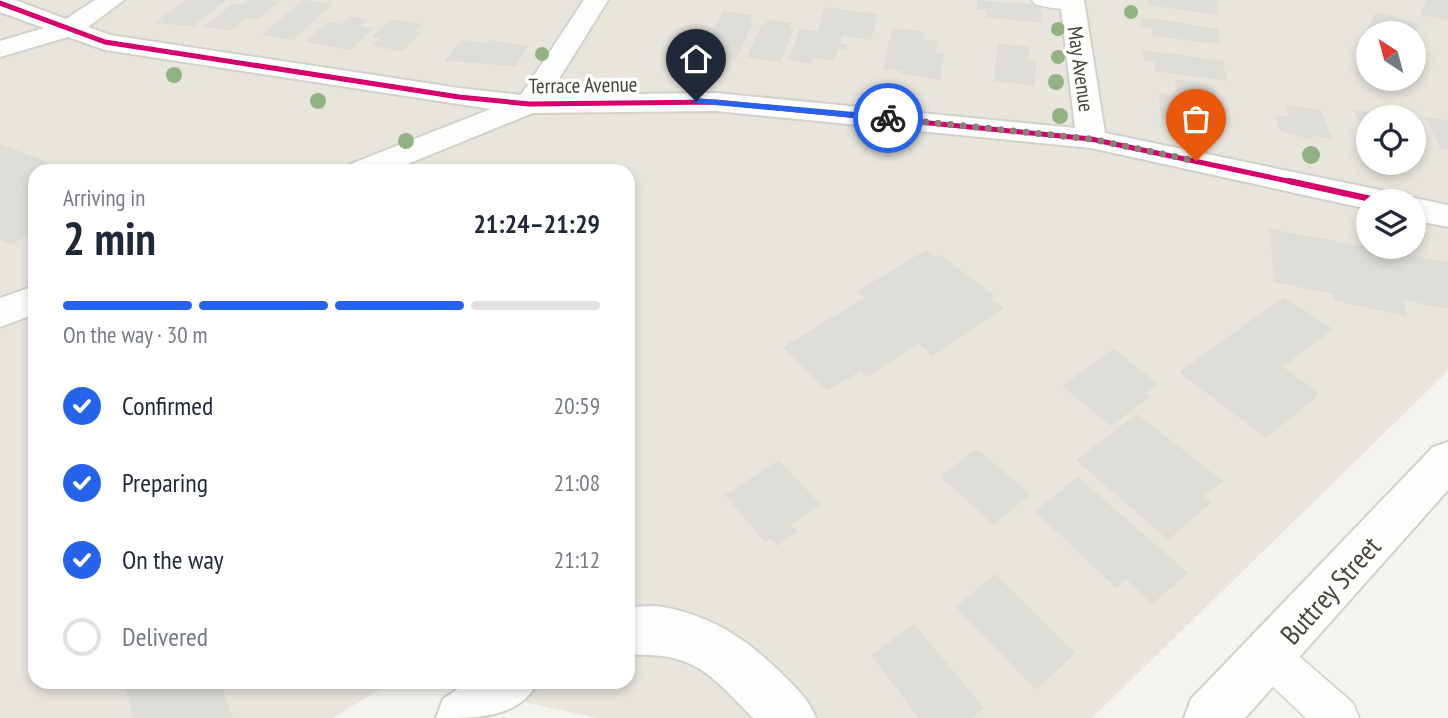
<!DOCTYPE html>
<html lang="en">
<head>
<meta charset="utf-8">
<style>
	:root { --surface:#fff; --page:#f6f6f7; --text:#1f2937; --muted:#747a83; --line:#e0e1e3; --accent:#2563eb }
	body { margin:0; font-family:"PT Sans Narrow",sans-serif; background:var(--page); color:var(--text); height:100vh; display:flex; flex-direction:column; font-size:26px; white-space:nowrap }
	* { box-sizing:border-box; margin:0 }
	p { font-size:23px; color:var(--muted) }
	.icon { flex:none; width:38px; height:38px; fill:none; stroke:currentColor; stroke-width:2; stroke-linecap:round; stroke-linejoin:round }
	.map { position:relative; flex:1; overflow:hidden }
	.panel { position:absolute; left:28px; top:164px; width:607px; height:525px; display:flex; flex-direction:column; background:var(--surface); border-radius:21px; box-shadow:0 4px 10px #0003 }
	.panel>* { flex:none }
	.needle { width:46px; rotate:324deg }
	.fabs { position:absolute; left:1356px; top:21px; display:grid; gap:14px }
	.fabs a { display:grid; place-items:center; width:70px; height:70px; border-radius:50%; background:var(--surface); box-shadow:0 4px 10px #0003; font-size:35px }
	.pin { position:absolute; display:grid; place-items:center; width:60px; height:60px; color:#fff; margin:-72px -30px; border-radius:50% 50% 50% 0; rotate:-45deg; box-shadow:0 0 7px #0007 }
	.pin .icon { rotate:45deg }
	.courier { position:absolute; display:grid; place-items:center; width:70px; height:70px; margin:-35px; border:5px solid #2563eb; border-radius:50%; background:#fff; color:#222; box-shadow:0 2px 9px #0007 }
	.headline em { font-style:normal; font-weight:800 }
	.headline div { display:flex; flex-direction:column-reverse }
	.headline { display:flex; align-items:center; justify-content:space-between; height:119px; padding:0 35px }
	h1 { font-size:46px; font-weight:800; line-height:52px }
	.bar { display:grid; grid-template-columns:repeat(4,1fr); gap:10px 7px; align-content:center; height:84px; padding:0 35px }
	.bar i { height:9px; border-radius:5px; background:var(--line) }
	.bar .selected { background:var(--accent) }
	.bar p { grid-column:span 4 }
	ol { padding:0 35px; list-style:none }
	li { display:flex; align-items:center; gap:21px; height:77px }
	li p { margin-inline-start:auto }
	li .icon { padding:7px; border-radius:50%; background:var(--accent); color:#fff; stroke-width:4 }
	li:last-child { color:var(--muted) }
	li i { width:38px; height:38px; border:4px solid var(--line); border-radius:50% }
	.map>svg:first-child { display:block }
	.residential { fill:#e7e5dc; fill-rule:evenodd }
	.building { fill:#dddcd6 }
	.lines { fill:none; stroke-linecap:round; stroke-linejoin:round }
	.service-casing { stroke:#d2d0cb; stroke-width:3 }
	.minor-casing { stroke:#d2d0cb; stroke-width:4 }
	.service { fill:#fdfdfc; fill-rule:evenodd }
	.minor { fill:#fdfdfc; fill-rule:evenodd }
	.cycleway-far1-casing { stroke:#fff; stroke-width:9 }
	.cycleway-casing { stroke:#fff; stroke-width:10 }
	.cycleway-far1 { stroke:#d6006c; stroke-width:5 }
	.cycleway { stroke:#d6006c; stroke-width:6 }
	.tree { fill:#92b283 }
	.route { fill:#2563eb }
	.done { stroke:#868278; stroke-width:7; stroke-dasharray:0 12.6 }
	.labels { text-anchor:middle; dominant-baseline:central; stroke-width:7; stroke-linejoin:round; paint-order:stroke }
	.far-street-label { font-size:21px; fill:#4a4539; stroke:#fff }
	.near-street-label { font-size:28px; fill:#4a4539; stroke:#fff }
</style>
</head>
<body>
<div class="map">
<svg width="1448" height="718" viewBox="0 0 1448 718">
	<rect width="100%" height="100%" fill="#f4f3ee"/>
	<!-- residential -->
	<path class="residential" d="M0,0H1448V371L1092,718H598L434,683L628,682V172H35V682L389,683L333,718H0ZM1368,33H1414V79H1368ZM1368,117H1414V163H1368ZM1368,201H1414V247H1368Z"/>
	<!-- building -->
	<g class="building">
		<polygon points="185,0 226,0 194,26 154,23"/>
		<polygon points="247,0 279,1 258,19 247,18 230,31 203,27 234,3 242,5"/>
		<polygon points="303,0 332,4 293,40 262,35"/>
		<polygon points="977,0 1041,5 1042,23 986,17 986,10 977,9"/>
		<polygon points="1147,0 1216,0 1218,15 1148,5"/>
		<polygon points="1426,0 1448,0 1448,20 1421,15"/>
		<polygon points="825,7 878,14 871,40 842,36 840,44 847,45 845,50 838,49 834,61 813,58 811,64 788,60 800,29 817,31"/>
		<polygon points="723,11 752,15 749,23 753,23 736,60 706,56 709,49 705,48"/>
		<polygon points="1376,12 1420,24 1415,33 1386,33 1368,28"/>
		<polygon points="350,16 368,19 360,26 373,28 351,50 305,42 328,22 341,24"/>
		<polygon points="1142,17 1218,29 1219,44 1152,36 1152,28 1141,26"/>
		<polygon points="392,19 423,24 414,32 421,33 403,51 372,46 380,38 372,37"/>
		<polygon points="768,20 791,23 790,27 794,28 780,62 747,57 762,24 765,25"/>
		<polygon points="892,28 925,32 923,39 938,41 936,53 944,53 940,80 901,74 901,71 883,69"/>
		<polygon points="461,40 488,43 490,40 528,46 516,66 444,61"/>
		<polygon points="998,43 1029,47 1028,59 1036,60 1035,86 994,81"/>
		<polygon points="1143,50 1223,61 1227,81 1155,71 1155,62 1144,60"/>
		<polygon points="1175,79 1214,85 1216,96 1200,94 1204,122 1186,118 1187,122 1161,119 1159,93 1177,96"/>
		<polygon points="1286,105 1321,110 1332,139 1312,135 1313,140 1280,131 1275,115 1289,117"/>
		<polygon points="1354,110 1373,113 1375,117 1368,117 1368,145"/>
		<polygon points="1425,117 1448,120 1448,150 1441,149"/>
		<polygon points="0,144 71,171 35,172 35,229 12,245 0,240"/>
		<polygon points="1270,229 1448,262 1448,309 1403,300 1407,316 1335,301 1333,294 1274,282"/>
		<polygon points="926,250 936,257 940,255 995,296 991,299 1004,308 932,356 918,343 867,377 860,371 828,391 783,347 864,298 856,292"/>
		<polygon points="1284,297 1333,329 1283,367 1320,394 1266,438 1179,372"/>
		<polygon points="1114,349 1158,384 1145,393 1150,397 1111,426 1062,386"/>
		<polygon points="1137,414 1223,481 1204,496 1212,502 1168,540 1076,460"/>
		<polygon points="976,448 1030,494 994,525 941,477"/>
		<polygon points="779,460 820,504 791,525 797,531 777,546 770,538 765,542 725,495"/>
		<polygon points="1078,477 1188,573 1152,604 1126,579 1116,588 1035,511"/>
		<polygon points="995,574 1075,653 1036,690 956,607"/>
		<polygon points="914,624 984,708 971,718 919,718 871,655"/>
		<polygon points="124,682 221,682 233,718 133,718"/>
	</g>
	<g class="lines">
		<defs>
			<g id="service">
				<path d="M1032,0H1080L1082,3L1079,7C1066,11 1048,8 1035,4Z"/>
				<polygon points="1270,637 1284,643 1353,703 1359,718 1306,718 1256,671 1250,657 1256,643"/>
			</g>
			<g id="minor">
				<polygon points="0,0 15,0 66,19 95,0 124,0 88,27 110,35 459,88 521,95 584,0 608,0 549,95 716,93 1075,128 1060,0 1084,0 1105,133 1380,190 1391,194 1396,201 1368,201 1368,209 1091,148 716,111 533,113 388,172 344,172 348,165 491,109 105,50 68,37 0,57 0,41 44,28 0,12"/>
				<polygon points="1414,198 1448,205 1448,227 1414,220 1414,201 1403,201"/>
				<polygon points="35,286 35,314 0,327 0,298"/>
				<polygon points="1448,442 1448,490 1245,718 1184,718 1191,699 1433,447"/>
				<path d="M656,606C706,613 743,636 779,671C795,687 808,698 816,718H753C709,673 695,652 628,655V607Z"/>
				<path d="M468,682H538C519,718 479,718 436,718L443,699Z"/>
			</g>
		</defs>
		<!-- service casing -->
		<use href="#service" class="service-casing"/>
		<!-- minor casing -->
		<use href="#minor" class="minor-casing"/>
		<!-- service -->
		<use href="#service" class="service"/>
		<!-- minor -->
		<use href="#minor" class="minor"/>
		<defs>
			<polyline id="cycleway-far1" points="0,3 105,42 459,97 529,104 716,102 1091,139 1297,183"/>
			<polyline id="cycleway" points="1289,181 1380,201"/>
		</defs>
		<!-- cycleway-far1 casing -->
		<use href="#cycleway-far1" class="cycleway-far1-casing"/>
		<!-- cycleway casing -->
		<use href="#cycleway" class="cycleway-casing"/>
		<!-- cycleway-far1 -->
		<use href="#cycleway-far1" class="cycleway-far1"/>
		<!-- cycleway -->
		<use href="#cycleway" class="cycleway"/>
	</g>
	<!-- trees -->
	<g class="tree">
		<circle cx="1131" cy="12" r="7"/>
		<circle cx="1058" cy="29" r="7"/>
		<circle cx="542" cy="54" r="7"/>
		<circle cx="1058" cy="57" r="7"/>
		<circle cx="174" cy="75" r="8"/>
		<circle cx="1056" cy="82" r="8"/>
		<circle cx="903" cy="96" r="8"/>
		<circle cx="318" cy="101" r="8"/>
		<circle cx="1060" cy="116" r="8"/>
		<circle cx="406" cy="141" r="8"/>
		<circle cx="1311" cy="155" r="9"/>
	</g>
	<!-- route -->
	<polygon class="route" points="696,98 888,115 892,118 888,121 693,103"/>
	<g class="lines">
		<!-- done -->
		<polyline class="done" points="888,118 1091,139 1196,161"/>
	</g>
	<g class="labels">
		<!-- far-street labels -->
		<g class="far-street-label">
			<text transform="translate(1081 69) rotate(82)">May Avenue</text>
			<text transform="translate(583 85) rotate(-1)">Terrace Avenue</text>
		</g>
		<!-- near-street labels -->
		<g class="near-street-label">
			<text transform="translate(1330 590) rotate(-48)">Buttrey Street</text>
		</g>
	</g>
</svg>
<div class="fabs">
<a><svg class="needle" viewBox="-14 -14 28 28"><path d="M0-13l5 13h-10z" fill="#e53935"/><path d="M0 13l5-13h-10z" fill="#747a83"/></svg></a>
<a><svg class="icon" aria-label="locate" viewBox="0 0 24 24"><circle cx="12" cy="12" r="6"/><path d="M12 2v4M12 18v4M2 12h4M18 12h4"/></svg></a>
<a><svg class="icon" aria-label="layers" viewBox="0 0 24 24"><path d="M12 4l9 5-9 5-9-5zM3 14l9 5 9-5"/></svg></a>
</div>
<div class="pin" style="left:1196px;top:161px;background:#ea580c"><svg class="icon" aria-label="bag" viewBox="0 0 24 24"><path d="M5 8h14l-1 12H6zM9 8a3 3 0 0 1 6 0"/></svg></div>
<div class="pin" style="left:696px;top:101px;background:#1f2937"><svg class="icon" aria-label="home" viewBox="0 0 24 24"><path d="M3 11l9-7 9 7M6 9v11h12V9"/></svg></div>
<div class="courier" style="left:888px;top:118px"><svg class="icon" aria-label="bike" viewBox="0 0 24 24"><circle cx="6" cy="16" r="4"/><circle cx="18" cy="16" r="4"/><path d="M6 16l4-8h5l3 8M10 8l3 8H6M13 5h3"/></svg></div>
<section class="panel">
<div class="headline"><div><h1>2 min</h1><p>Arriving in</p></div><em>21:24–21:29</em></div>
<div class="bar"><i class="selected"></i><i class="selected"></i><i class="selected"></i><i></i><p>On the way · 30 m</p></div>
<ol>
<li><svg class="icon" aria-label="check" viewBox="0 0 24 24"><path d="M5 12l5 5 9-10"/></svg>Confirmed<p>20:59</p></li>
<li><svg class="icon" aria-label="check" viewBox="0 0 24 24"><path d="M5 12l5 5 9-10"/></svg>Preparing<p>21:08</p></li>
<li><svg class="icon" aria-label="check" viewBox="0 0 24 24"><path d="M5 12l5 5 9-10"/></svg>On the way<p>21:12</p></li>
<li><i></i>Delivered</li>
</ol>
</section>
</div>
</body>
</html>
